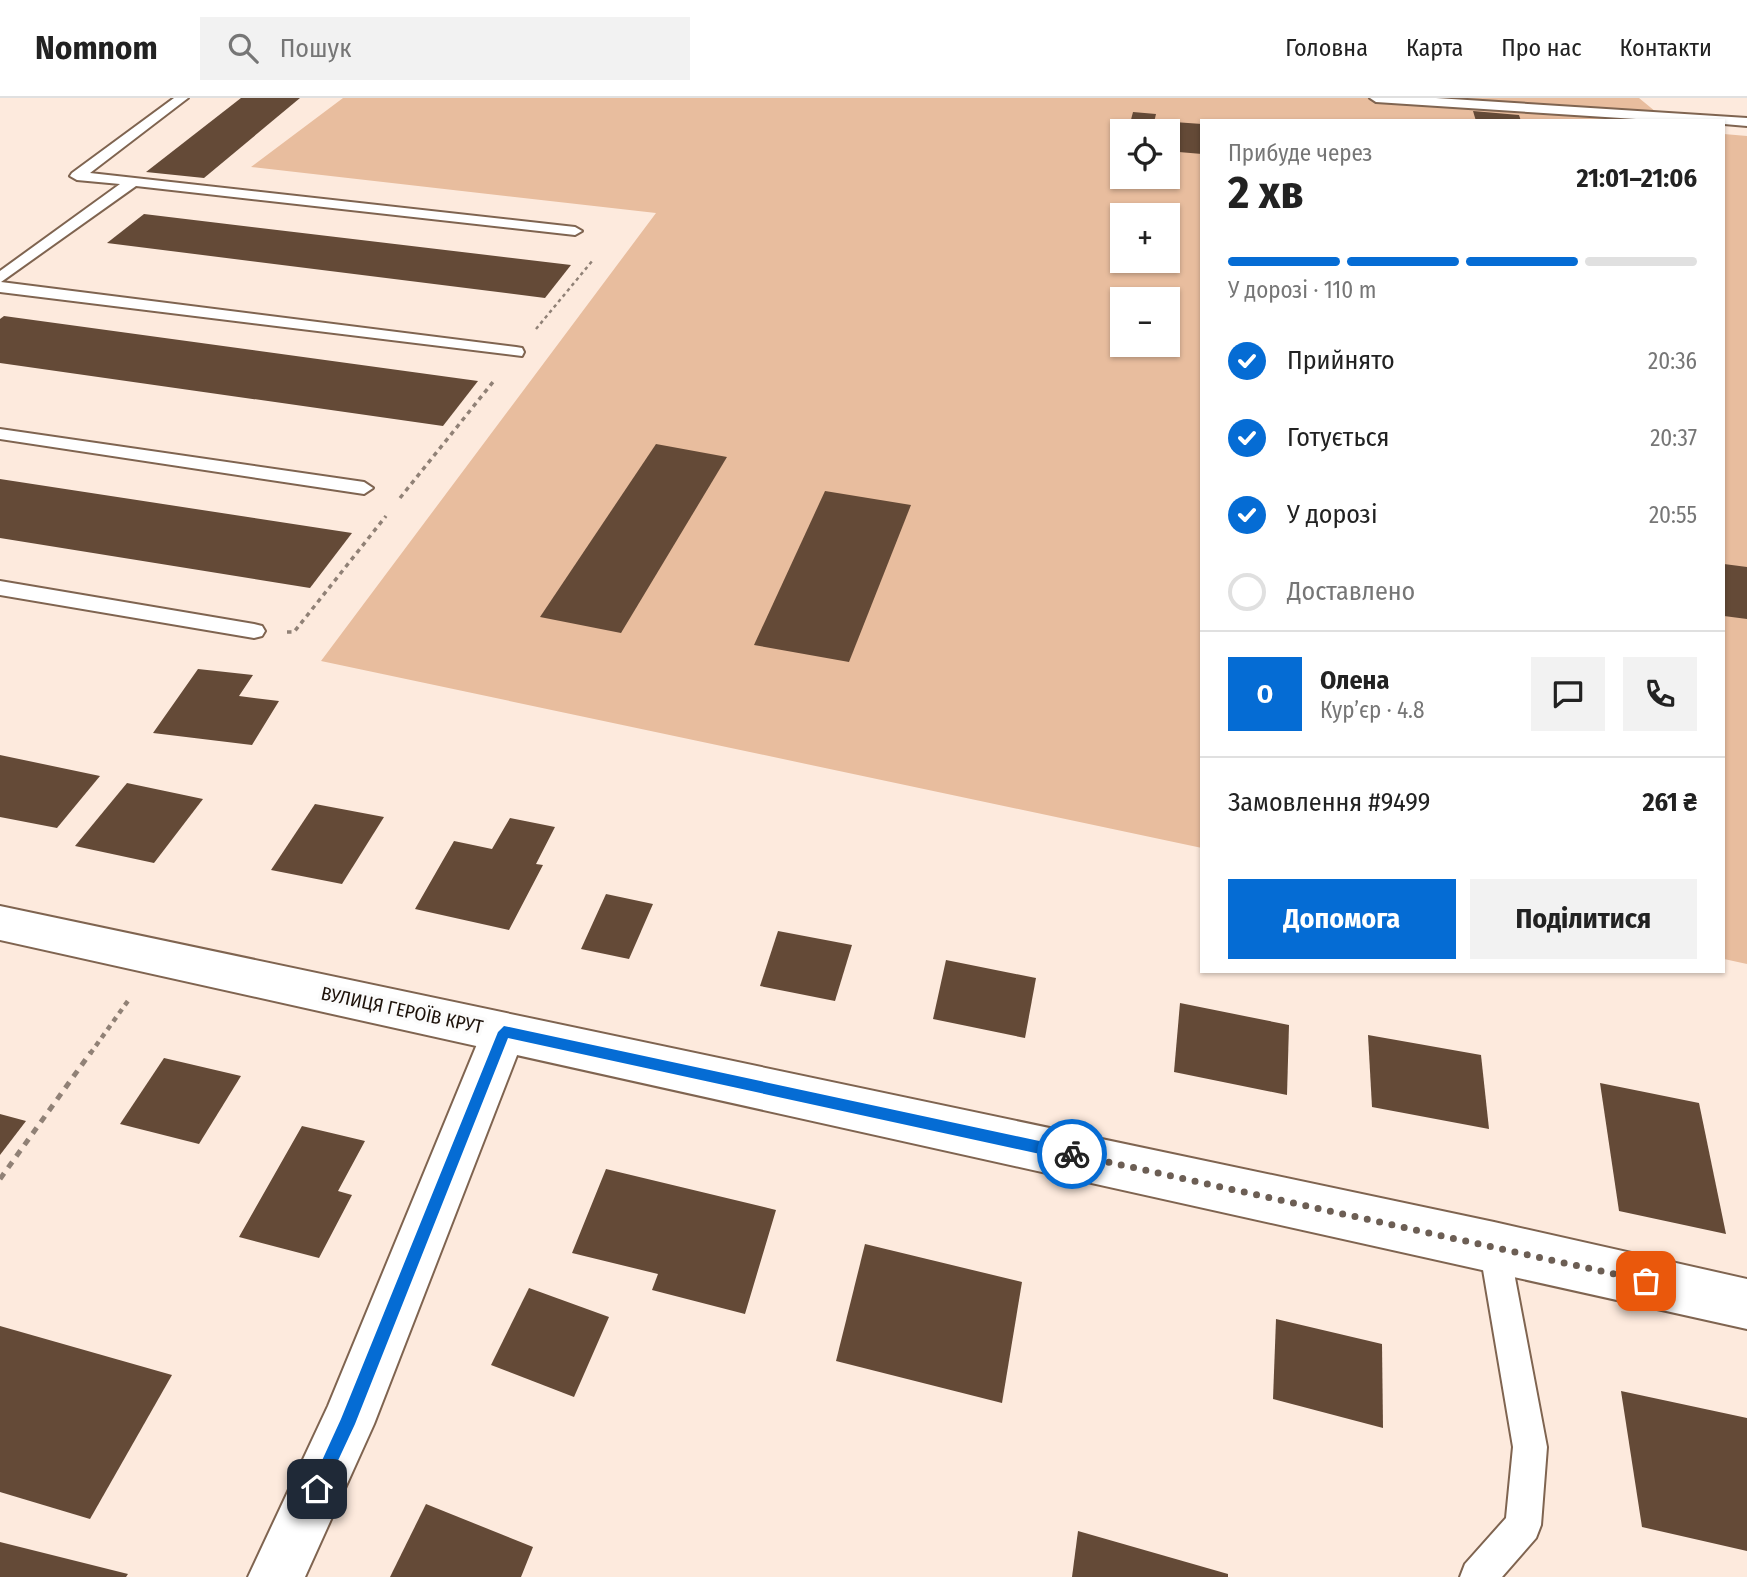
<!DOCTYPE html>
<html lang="uk">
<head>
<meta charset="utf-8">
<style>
	:root { --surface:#fff; --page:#f2f2f2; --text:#222; --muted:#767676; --line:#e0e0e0; --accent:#056cd4 }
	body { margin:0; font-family:"Fira Sans Condensed",sans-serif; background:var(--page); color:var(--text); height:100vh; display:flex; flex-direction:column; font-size:26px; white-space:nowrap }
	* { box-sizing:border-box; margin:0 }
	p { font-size:23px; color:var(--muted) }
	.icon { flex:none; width:38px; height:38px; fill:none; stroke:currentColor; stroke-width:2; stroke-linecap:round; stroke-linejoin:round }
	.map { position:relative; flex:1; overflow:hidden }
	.side { position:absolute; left:1200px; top:21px; width:525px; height:854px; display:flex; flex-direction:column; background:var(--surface); border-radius:0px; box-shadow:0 2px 5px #0004 }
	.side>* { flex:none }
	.buttons { position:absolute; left:1110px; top:21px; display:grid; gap:14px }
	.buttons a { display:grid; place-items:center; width:70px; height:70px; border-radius:0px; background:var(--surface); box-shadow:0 2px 5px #0004; font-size:35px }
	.pin { position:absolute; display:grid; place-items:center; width:60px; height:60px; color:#fff; margin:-30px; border-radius:14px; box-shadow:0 4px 10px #0006 }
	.courier { position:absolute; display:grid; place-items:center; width:70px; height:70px; margin:-35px; border:5px solid #056cd4; border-radius:50%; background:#fff; color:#222; box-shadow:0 2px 9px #0007 }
	.headline em { font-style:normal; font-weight:700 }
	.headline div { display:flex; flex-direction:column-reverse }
	.headline { display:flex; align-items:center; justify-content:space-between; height:119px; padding:0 28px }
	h1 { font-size:46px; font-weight:700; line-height:52px }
	.bar { display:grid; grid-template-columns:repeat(4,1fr); gap:10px 7px; align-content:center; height:84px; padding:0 28px }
	.bar i { height:9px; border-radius:5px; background:var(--line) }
	.bar .current { background:var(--accent) }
	.bar p { grid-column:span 4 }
	.line { display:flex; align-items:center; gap:18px; padding:0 28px; border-top:2px solid var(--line) }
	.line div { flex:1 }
	.round { display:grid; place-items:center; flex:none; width:74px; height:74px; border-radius:0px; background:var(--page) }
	ol { padding:0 28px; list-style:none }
	li { display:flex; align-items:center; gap:21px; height:77px }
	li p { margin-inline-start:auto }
	li .icon { padding:7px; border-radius:50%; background:var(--accent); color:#fff; stroke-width:4 }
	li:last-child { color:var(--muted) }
	li i { width:38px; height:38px; border:4px solid var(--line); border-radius:50% }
	.cta { display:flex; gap:14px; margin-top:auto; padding:14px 28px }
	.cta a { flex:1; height:80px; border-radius:0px; background:var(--accent); color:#fff; font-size:28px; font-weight:700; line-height:80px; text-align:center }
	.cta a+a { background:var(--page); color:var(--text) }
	header { display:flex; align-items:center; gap:42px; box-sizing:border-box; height:98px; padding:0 35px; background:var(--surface); border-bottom:2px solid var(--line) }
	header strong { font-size:33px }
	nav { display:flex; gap:38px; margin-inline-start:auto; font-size:24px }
	.search { width:490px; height:63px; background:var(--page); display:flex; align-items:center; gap:18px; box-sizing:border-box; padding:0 24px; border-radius:0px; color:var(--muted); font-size:26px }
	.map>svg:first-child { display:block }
	.green { fill:#e8bd9e; fill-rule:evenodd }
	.building { fill:#644a37 }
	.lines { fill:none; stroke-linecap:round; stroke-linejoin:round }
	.lane-casing { stroke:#7f6450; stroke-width:4 }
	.street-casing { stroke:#7f6450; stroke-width:4 }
	.secondary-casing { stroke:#7f6450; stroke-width:4 }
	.path-far3 { stroke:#908176; stroke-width:2.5; stroke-dasharray:3.5 3.5; stroke-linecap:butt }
	.path-far2 { stroke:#908176; stroke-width:3.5; stroke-dasharray:4.5 4.5; stroke-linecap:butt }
	.path-far1 { stroke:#908176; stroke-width:4.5; stroke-dasharray:5 5; stroke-linecap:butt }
	.path { stroke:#908176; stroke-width:5; stroke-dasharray:7 7; stroke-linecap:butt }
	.lane { fill:#fff; fill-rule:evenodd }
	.street { fill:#fff; fill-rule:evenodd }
	.secondary { fill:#fff; fill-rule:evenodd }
	.route { fill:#056cd4 }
	.done { stroke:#6c5e54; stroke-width:7; stroke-dasharray:0 12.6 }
	.labels { text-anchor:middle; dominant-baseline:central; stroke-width:7; stroke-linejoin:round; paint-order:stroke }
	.street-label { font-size:19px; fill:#1e130b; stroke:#fbfbfb }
</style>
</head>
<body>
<header>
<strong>Nomnom</strong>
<div class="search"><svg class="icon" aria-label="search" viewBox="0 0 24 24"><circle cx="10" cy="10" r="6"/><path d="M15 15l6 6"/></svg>Пошук</div>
<nav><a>Головна</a><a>Карта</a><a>Про нас</a><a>Контакти</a></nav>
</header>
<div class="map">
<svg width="1747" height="1479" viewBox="0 0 1747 1479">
	<rect width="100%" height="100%" fill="#fdeadd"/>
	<!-- green -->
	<g class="green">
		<path d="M343,0H1639L1667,23H1202V750L321,563L656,115L251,69ZM1122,33H1167V79H1122ZM1122,117H1167V163H1122ZM1122,201H1167V247H1122Z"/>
		<polygon points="1724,36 1747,38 1747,866 1724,861"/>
	</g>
	<!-- building -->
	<g class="building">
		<polygon points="241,0 300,0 204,80 146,74"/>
		<polygon points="1473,13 1519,17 1521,23 1476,23"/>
		<polygon points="1133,14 1156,16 1152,33 1128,33"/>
		<polygon points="1160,23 1202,26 1202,56 1167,53 1167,33 1159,33"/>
		<polygon points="144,116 571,167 545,200 107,145"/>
		<polygon points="4,218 478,283 443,328 0,265 0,221"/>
		<polygon points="656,346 727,359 621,535 540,519"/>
		<polygon points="0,381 352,435 310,490 0,440"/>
		<polygon points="825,393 911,407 849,564 754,547"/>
		<polygon points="1724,466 1747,469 1747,521 1724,518"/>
		<polygon points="198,571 253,577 239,598 279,603 252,647 153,635"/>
		<polygon points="0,657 100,678 57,730 0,719"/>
		<polygon points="127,685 203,701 154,765 75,748"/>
		<polygon points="315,706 384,719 342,786 271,772"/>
		<polygon points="510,720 555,729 536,766 543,767 509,832 415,811 454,743 492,751"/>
		<polygon points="606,796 653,806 629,861 581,851"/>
		<polygon points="778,833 852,847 835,903 760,888"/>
		<polygon points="946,862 1036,880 1025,940 933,921"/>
		<polygon points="1180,905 1289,927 1287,997 1174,974"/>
		<polygon points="1368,937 1481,957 1489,1031 1372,1009"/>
		<polygon points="164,960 241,978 199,1046 120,1026"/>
		<polygon points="1600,985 1699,1005 1726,1136 1619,1113"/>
		<polygon points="0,1016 26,1023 0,1057"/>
		<polygon points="302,1028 365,1043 338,1093 352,1097 319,1160 239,1139"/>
		<polygon points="606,1071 776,1112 745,1216 652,1192 658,1176 572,1155"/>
		<polygon points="865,1146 1022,1184 1002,1305 836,1263"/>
		<polygon points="529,1190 609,1219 574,1299 491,1267"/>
		<polygon points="1276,1221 1382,1246 1383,1330 1273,1301"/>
		<polygon points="0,1228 172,1277 90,1421 0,1394"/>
		<polygon points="1621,1293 1747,1320 1747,1453 1642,1429"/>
		<polygon points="426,1406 533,1449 521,1479 390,1479"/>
		<polygon points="1078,1433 1228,1476 1228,1479 1072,1479"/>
		<polygon points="0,1444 128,1476 126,1479 0,1479"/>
	</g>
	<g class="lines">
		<defs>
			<g id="lane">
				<polygon points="174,0 188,0 90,75 575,129 582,133 575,137 136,88 1,184 516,249 522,250 524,254 522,258 0,194 0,173 120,86 77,82 70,78 72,75"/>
				<polygon points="1370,0 1436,0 1747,20 1747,28 1724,26 1724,23 1667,23 1376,4"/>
				<polygon points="0,331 364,384 373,390 364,396 0,341"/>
				<polygon points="0,483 254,526 262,528 265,533 262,538 254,540 0,497"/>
				<polygon points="1494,1133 1505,1137 1509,1148 1547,1349 1541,1427 1536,1440 1502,1479 1460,1479 1465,1466 1506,1420 1513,1349 1479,1148 1483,1137"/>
			</g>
			<polygon id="street" points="504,915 519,920 526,934 374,1326 305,1479 248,1479 328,1308 482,934 489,920"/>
			<polygon id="secondary" points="0,808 1494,1124 1747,1181 1747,1231 0,842"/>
		</defs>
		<!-- lane casing -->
		<use href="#lane" class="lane-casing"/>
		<!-- street casing -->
		<use href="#street" class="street-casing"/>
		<!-- secondary casing -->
		<use href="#secondary" class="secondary-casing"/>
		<!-- path-far3 -->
		<polyline class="path-far3" points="536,231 593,162"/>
		<!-- path-far2 -->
		<g class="path-far2">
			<polyline points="400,400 493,284"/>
			<polyline points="287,534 294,534 386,418"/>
		</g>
		<!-- path-far1 -->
		<polyline class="path-far1" points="90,956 130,900"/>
		<!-- path -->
		<polyline class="path" points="0,1081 91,954"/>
		<!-- lane -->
		<use href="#lane" class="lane"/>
		<!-- street -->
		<use href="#street" class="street"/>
		<!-- secondary -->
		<use href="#secondary" class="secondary"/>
	</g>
	<!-- route -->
	<polygon class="route" points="504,928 1072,1050 1079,1056 1072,1063 508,940 355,1326 322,1397 317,1400 309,1391 341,1321 498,934"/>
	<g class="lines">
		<!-- done -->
		<polyline class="done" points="1072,1056 1646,1183"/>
	</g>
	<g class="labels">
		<!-- street labels -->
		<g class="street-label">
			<text transform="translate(402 912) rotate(12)">ВУЛИЦЯ ГЕРОЇВ КРУТ</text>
		</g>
	</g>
</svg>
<div class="buttons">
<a><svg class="icon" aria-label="locate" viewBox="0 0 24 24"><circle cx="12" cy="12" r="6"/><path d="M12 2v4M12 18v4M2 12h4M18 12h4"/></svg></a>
<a>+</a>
<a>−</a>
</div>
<div class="pin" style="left:1646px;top:1183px;background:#ea580c"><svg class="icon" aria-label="bag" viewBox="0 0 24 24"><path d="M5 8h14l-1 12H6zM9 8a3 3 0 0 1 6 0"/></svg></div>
<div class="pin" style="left:317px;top:1391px;background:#1f2937"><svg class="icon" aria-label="home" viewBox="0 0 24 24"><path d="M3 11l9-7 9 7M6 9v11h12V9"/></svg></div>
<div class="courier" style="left:1072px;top:1056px"><svg class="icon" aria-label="bike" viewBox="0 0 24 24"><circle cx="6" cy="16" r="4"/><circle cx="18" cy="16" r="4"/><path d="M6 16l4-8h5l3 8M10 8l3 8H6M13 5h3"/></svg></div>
<section class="side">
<div class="headline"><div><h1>2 хв</h1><p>Прибуде через</p></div><em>21:01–21:06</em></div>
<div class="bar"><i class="current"></i><i class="current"></i><i class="current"></i><i></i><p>У дорозі · 110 m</p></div>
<ol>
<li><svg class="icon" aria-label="check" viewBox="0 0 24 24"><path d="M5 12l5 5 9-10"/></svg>Прийнято<p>20:36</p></li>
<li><svg class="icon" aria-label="check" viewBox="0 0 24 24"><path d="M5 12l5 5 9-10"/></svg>Готується<p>20:37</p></li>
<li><svg class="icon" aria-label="check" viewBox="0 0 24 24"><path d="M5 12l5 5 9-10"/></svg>У дорозі<p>20:55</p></li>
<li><i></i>Доставлено</li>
</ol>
<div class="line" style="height:126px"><b class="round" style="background:var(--accent);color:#fff">О</b><div><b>Олена</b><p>Кур’єр · 4.8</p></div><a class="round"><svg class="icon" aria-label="chat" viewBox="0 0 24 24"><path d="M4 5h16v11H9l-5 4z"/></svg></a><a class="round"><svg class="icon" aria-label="phone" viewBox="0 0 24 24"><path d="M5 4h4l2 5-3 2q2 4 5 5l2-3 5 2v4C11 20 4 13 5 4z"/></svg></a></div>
<div class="line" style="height:91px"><div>Замовлення #9499</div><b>261 ₴</b></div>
<div class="cta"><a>Допомога</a><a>Поділитися</a></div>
</section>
</div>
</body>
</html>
